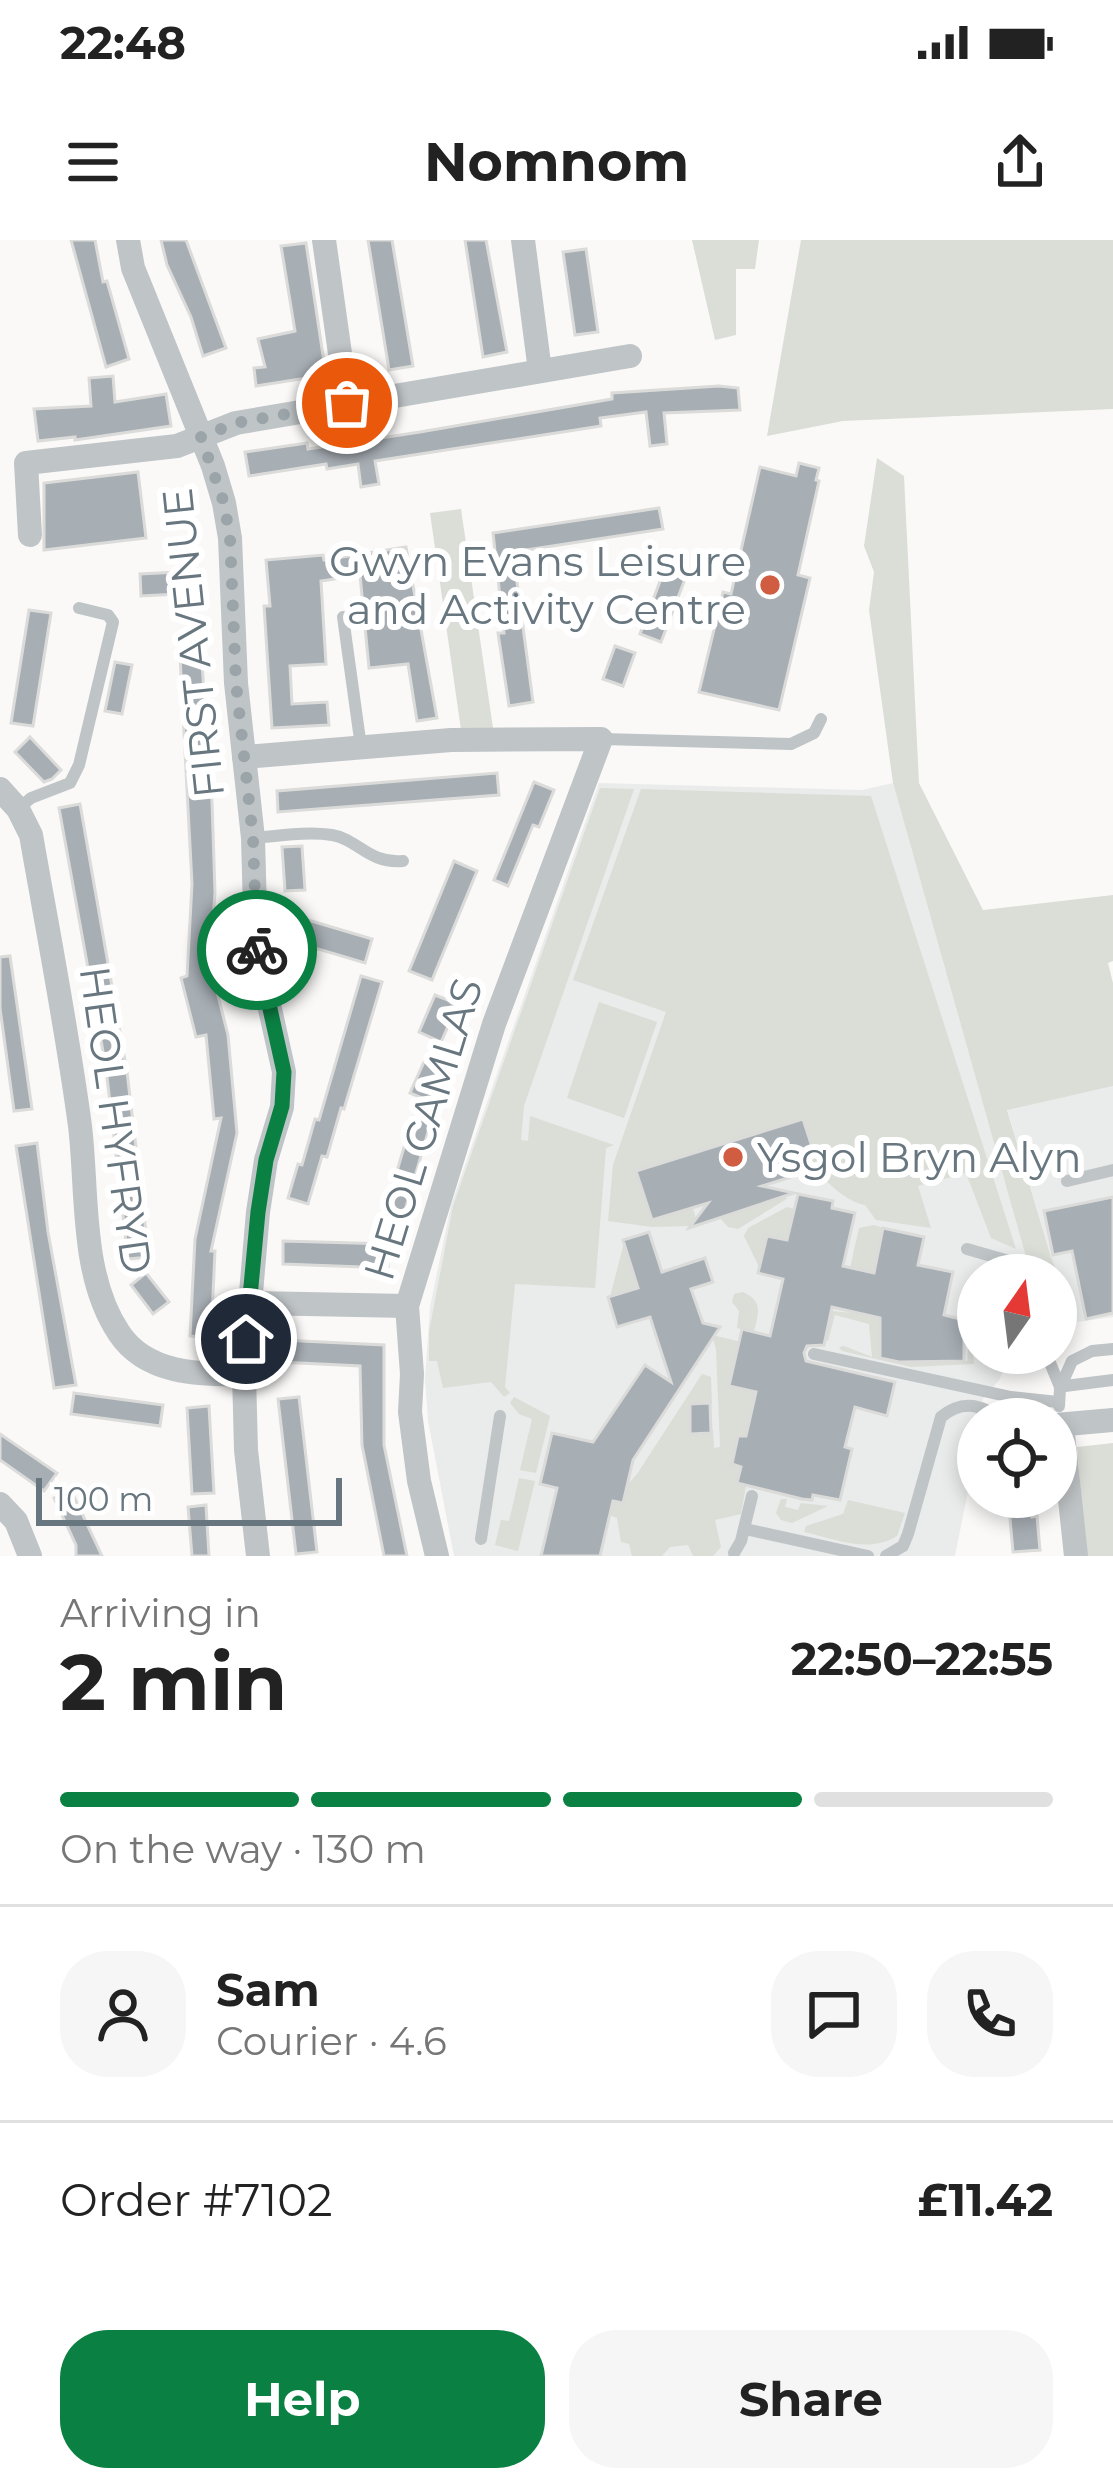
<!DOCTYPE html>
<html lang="en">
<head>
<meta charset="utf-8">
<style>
	:root { --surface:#fff; --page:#f6f6f6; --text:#222; --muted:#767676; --line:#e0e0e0; --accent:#0b8043 }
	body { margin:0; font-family:Montserrat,sans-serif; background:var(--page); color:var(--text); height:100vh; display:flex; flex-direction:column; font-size:45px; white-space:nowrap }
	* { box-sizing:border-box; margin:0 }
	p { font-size:39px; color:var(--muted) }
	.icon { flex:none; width:66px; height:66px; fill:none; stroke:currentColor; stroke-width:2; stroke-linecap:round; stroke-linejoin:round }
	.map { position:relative; height:1316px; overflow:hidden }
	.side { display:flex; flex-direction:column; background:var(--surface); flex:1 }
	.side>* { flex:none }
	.needle { width:78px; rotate:14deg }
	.buttons { position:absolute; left:957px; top:1014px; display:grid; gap:24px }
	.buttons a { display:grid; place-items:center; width:120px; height:120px; border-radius:50%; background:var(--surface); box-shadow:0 6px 18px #0003; font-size:60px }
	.scale { position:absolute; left:36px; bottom:30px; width:306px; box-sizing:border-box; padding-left:12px; border:6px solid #67767f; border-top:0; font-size:33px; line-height:42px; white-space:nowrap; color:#67767f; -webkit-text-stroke:9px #fff; paint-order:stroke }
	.pin { position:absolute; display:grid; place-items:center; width:102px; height:102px; color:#fff; margin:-51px; border:6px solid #fff; border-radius:50%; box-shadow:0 3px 12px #0007 }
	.courier { position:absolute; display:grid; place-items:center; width:120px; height:120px; margin:-60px; border:9px solid #0b8043; border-radius:50%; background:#fff; color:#222; box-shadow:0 3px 15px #0007 }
	.summary em { font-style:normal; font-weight:700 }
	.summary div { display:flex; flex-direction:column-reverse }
	.summary { display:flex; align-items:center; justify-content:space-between; height:204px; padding:0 60px }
	h1 { font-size:78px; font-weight:700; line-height:90px }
	.bar { display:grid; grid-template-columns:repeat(4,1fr); gap:18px 12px; align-content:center; height:144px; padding:0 60px }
	.bar i { height:15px; border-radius:9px; background:var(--line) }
	.bar .on { background:var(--accent) }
	.bar p { grid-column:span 4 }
	.line { display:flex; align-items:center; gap:30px; padding:0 60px; border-top:3px solid var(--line) }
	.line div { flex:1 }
	.round { display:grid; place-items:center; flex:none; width:126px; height:126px; border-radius:48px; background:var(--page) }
	.button { display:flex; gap:24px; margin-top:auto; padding:24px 60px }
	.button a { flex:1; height:138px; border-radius:48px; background:var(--accent); color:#fff; font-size:48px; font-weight:700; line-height:138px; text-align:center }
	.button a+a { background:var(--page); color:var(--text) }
	.status { display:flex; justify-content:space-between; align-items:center; height:84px; padding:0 60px; background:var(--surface); direction:ltr }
	.status svg { height:33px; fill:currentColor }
	header { display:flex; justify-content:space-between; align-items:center; height:156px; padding:0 60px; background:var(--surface); font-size:54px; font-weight:700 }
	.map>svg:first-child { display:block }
	.built { fill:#eaebeb }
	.green { fill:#daded7 }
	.building { fill:#a7aeb4; stroke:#dbdbda; stroke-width:3 }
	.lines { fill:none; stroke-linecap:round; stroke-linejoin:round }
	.service { stroke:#bfc4c7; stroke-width:12 }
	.minor { stroke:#bfc4c7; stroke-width:24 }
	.done { stroke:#9aa4a9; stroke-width:12; stroke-dasharray:0 21.6 }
	.route { stroke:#0b8043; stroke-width:15 }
	.poi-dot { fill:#d05d41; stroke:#fff; stroke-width:4.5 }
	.labels { text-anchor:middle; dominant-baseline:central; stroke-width:12; stroke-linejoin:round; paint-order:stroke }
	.poi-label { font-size:42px; fill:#67767f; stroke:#fff; text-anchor:end }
	.street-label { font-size:42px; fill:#67767f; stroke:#fff }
</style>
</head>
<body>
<div class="status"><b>22:48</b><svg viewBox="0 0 49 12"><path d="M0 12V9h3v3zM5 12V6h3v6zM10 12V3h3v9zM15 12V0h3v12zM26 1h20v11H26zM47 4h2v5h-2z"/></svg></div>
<header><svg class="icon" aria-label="menu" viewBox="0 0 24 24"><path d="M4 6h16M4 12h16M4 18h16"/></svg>Nomnom<svg class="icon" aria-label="share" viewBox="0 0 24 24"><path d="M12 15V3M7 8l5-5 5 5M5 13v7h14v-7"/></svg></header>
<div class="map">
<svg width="1113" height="1316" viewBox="0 0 1113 1316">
	<rect width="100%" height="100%" fill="#faf9f8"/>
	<!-- built -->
	<g class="built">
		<polygon points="599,543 862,550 893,543 1031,1035 978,1035 978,1113 1012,1113 999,1140 983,1159 977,1189 971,1199 966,1221 969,1246 955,1316 454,1316 428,1181 425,1139 430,1067 451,965"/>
		<polygon points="1113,846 1113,1077 1077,1082 1051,1017 1007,869"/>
	</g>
	<!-- green -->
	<g class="green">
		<polygon points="692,0 759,0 755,29 736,29 736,95 715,100"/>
		<polygon points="801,0 1113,0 1113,169 843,181 767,196"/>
		<polygon points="877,218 904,236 919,543 983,670 1113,655 1113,721 1108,723 1113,743 1113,846 1007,870 1051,1017 1074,1074 1069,1076 1071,1095 1056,1094 1056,1035 1031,1035 893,543 869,370 874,332 864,306"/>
		<polygon points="461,269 493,488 461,490 430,273"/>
		<polygon points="600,548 634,549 524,866 521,900 528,901 530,876 614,905 606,908 595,1048 515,1044 505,1147 510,1153 504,1157 491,1142 443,1148 437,1121 429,1121 429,1092 453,966"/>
		<path d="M641,549L871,556L1016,1009L991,998L966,933L918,946L931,988L876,980L865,965C841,960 829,940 809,928L805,916L814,913L803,879L637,931L660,962L665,976L693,968L696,979L690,986L652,987L608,981L613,925L666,772L573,740Z"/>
		<polygon points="599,762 657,782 624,878 567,858"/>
		<polygon points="782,957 788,958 738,989 728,987 720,978"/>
		<polygon points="787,967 794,969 787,1000 767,996 760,1029 744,996 748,988"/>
		<polygon points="874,985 883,988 873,1033 850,1028 859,988"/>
		<polygon points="624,1003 638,1048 610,1057"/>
		<path d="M743,1052C764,1062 758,1073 754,1092L737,1088L739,1071L732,1062L734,1054Z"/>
		<polygon points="880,1062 881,1119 967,1121 970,1084 974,1124 911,1127 842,1111 839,1107 844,1106 872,1117 869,1084 835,1075 828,1101 825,1100 832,1071 863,1074"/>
		<polygon points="712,1095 767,1108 746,1196 738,1195 732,1224 741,1227 737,1243 746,1246 741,1274 715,1280 721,1307 713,1316 693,1316 688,1305 670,1307 662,1316 632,1316 629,1304 621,1302 617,1278 610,1275 613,1261 637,1234 702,1134 711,1137 712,1163 690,1164 690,1193 710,1193 713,1189 714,1208 720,1207 716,1109"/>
		<polygon points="514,1157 550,1176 536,1233 520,1230 532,1179 519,1174 510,1163"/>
		<polygon points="1113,1203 1113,1316 1086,1316 1077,1207"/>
		<polygon points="519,1238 535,1241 518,1311 495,1305 501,1280 509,1281"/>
		<polygon points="781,1259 787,1259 785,1267 798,1270 801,1263 828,1266 792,1283 781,1280 776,1273"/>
		<path d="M848,1260L905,1273L897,1296C868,1314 836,1299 804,1292L806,1286L843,1274Z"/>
	</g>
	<!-- building -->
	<g class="building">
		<polygon points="71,0 95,0 103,42 107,41 129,119 106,127"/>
		<polygon points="161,0 186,0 226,108 203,116 191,77 167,25"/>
		<polygon points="368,0 392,0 413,126 389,130"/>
		<polygon points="465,0 486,0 507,112 483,117"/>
		<polygon points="306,3 326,135 256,146 254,128 265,127 258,99 295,91 281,6"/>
		<polygon points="586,9 598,92 575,95 563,12"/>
		<polygon points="113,136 115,162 166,154 171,186 75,200 75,197 38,201 34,169 91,166 89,138"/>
		<polygon points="719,146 738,148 740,170 664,173 667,204 650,206 646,172 600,178 601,186 375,221 379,244 361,247 358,224 327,229 326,224 249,236 245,212 307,203 308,209 420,192 612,159 612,153"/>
		<polygon points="799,223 819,228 816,240 819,241 798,335 810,338 779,470 699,452 723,352 731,354 760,227 796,236"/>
		<polygon points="138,232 146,298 44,310 44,243"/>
		<polygon points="659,268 663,289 513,312 533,462 509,466 498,393 504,393 493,293"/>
		<polygon points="406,307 437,478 417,481 408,424 369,428 360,335 321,341 326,424 290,426 292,464 327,462 329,485 272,488 264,366 270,366 266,320 323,315 324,320"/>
		<polygon points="667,323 688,331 661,402 640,394"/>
		<polygon points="197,331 198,353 141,356 140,334"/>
		<polygon points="29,370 51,373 33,486 11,483"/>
		<polygon points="200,396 212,562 215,652 210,724 228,795 237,893 211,1011 215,1011 211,1098 190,1096 195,999 221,878 214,879 206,795 196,797 181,738 187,736 192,644 179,397"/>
		<polygon points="615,406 635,413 623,446 603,439"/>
		<polygon points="115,422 132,425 122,474 105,471"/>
		<polygon points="30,497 61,530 52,539 44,542 15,512"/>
		<polygon points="497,533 499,555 278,572 277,551"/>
		<polygon points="534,542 554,550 539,587 533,585 508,646 494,640"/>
		<polygon points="80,564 127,832 149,1017 128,1019 106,828 59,568"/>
		<polygon points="302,606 305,650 285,651 282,607"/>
		<polygon points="454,621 477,631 432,740 409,731"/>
		<polygon points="298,677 372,699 365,723 291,701"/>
		<polygon points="10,716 32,869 14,871 0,768 0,717"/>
		<polygon points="361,736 382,742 344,869 341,868 327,917 322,916 308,964 288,958 298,924 302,925 315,879 319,880"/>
		<polygon points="435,755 458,764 441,802 419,792"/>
		<polygon points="428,813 449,822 431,862 410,853"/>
		<polygon points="413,877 431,882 401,984 383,978"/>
		<polygon points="803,879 814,913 804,916 810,931 762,946 794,953 689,988 708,963 652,980 636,931"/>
		<polygon points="37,903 48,992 76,1145 54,1148 16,906"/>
		<polygon points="798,954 833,961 832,968 855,973 843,1026 874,1033 883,988 924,997 918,1025 953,1032 944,1075 964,1080 964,1121 899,1122 880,1118 880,1078 832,1067 824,1105 807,1106 804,1113 806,1121 895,1142 887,1176 855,1167 845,1207 852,1209 840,1260 813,1255 812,1260 802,1259 737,1243 741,1227 732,1224 738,1196 746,1196 756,1152 729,1146 742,1089 770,1096 783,1039 758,1033 767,996 787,1000"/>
		<polygon points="1113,957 1113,1073 1086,1079 1072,1011 1053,1015 1044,971"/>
		<polygon points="649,992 662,1032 705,1018 713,1042 691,1049 703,1083 720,1087 633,1220 623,1263 613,1261 600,1316 541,1316 557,1248 540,1244 552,1193 593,1202 645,1125 671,1142 650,1077 617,1087 608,1057 638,1048 623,1000"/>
		<polygon points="283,1001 389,1004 388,1028 283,1024"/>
		<polygon points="146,1033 169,1062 153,1074 131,1045"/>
		<polygon points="281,1100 384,1105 384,1205 407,1316 384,1316 362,1205 360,1126 280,1122"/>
		<polygon points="74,1153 163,1165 160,1186 71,1174"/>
		<polygon points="299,1157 317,1312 296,1314 278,1159"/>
		<polygon points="710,1163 711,1193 690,1194 690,1164"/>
		<polygon points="209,1166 214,1253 192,1254 187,1168"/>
		<polygon points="0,1194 57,1233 44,1251 0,1220"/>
		<polygon points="71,1250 102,1316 76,1316 76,1305 54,1258"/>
		<polygon points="1008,1257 1030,1257 1032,1277 1037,1276 1040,1310 1013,1312"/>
		<polygon points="206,1265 209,1316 192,1316 188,1267"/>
	</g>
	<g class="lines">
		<!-- service -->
		<g class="service">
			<polyline points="343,377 361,507"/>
			<polyline points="602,499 791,504 814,493 821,479"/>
			<polyline points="18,569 31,558 70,543 79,525 113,382 108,375 79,368"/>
			<path d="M254,598C279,596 307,591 332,595C358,599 368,624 403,621"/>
			<polyline points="1067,941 1113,930"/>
			<polyline points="967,1009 1009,1021 1015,1035"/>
			<polyline points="1046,1113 1060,1147"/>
			<polyline points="814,1114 1011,1157 1058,1162"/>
			<polyline points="1060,1148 1072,1121 1092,1111 1113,1109"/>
			<polyline points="1059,1166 1060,1148 1065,1146 1113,1140"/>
			<polyline points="745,1289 868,1316"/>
			<polyline points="481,1299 500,1176"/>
			<polyline points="734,1313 741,1301 752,1256"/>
			<path d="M886,1316L903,1306L908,1294L941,1177C964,1158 981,1166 1005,1179"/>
		</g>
		<!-- minor -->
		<g class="minor">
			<polyline points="128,0 133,28 213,226 224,263 230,298 236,443 253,598 256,706 284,832 282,867 266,920 258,972 244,1134 246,1210 258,1316"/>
			<polyline points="324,0 347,163"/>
			<polyline points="523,0 540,131"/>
			<polyline points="30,295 26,223 177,206 236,183 630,116"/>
			<polyline points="244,517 451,500 601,499 494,784 407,1066 412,1134 410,1172 419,1241 437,1316"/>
			<path d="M0,549L18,569L31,595C48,692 67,789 80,886C88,952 80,1035 119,1093C146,1134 199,1135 244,1134"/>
			<polyline points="248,1063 407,1066"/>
			<polyline points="1056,1185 1113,1180"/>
			<polyline points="1062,1185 1076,1316"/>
			<polyline points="0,1264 16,1281 30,1316"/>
		</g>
	</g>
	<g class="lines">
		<!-- done -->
		<polyline class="done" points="257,710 253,598 236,443 230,298 224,263 201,197 236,183 347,163"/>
		<!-- route -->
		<polyline class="route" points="246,1099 258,972 266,920 282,866 284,832 257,710"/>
	</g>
	<!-- markers -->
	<g class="poi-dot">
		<circle cx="770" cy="345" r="12"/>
		<circle cx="733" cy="917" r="12"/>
	</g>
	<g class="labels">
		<!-- poi labels -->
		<g class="poi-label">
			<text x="746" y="321">Gwyn Evans Leisure<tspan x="746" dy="48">and Activity Centre</tspan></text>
			<text x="757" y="917" text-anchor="start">Ysgol Bryn Alyn</text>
		</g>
		<!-- street labels -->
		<g class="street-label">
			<text transform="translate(193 403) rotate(-96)">FIRST AVENUE</text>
			<text transform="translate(116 880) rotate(82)">HEOL HYFRYD</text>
			<text transform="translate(423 889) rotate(-73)">HEOL CAMLAS</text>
		</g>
	</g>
</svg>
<div class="buttons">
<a><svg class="needle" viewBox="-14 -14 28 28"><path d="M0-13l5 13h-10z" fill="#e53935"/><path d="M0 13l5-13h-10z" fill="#767676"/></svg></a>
<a><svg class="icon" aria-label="locate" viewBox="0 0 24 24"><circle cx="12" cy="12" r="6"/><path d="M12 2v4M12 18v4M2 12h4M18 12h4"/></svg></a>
</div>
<div class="scale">100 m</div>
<div class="pin" style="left:347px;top:163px;background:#ea580c"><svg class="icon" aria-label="bag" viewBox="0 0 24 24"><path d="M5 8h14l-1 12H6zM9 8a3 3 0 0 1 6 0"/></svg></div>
<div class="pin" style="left:246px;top:1099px;background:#1f2937"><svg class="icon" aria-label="home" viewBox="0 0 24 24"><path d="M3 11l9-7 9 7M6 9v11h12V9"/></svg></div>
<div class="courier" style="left:257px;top:710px"><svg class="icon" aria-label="bike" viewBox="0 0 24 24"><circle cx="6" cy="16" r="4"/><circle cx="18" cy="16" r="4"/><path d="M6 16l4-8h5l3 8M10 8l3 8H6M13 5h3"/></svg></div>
</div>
<section class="side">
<div class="summary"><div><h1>2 min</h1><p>Arriving in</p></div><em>22:50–22:55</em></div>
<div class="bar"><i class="on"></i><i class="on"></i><i class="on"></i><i></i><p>On the way · 130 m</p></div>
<div class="line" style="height:216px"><a class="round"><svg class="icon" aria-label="person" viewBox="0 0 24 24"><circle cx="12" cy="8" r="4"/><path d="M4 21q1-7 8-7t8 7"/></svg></a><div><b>Sam</b><p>Courier · 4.6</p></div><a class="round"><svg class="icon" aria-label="chat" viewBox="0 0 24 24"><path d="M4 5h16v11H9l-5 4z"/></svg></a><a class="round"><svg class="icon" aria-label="phone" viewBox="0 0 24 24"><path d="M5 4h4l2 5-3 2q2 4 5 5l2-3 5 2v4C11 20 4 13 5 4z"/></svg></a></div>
<div class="line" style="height:156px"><div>Order #7102</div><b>£11.42</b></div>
<div class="button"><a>Help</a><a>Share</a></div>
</section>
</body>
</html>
